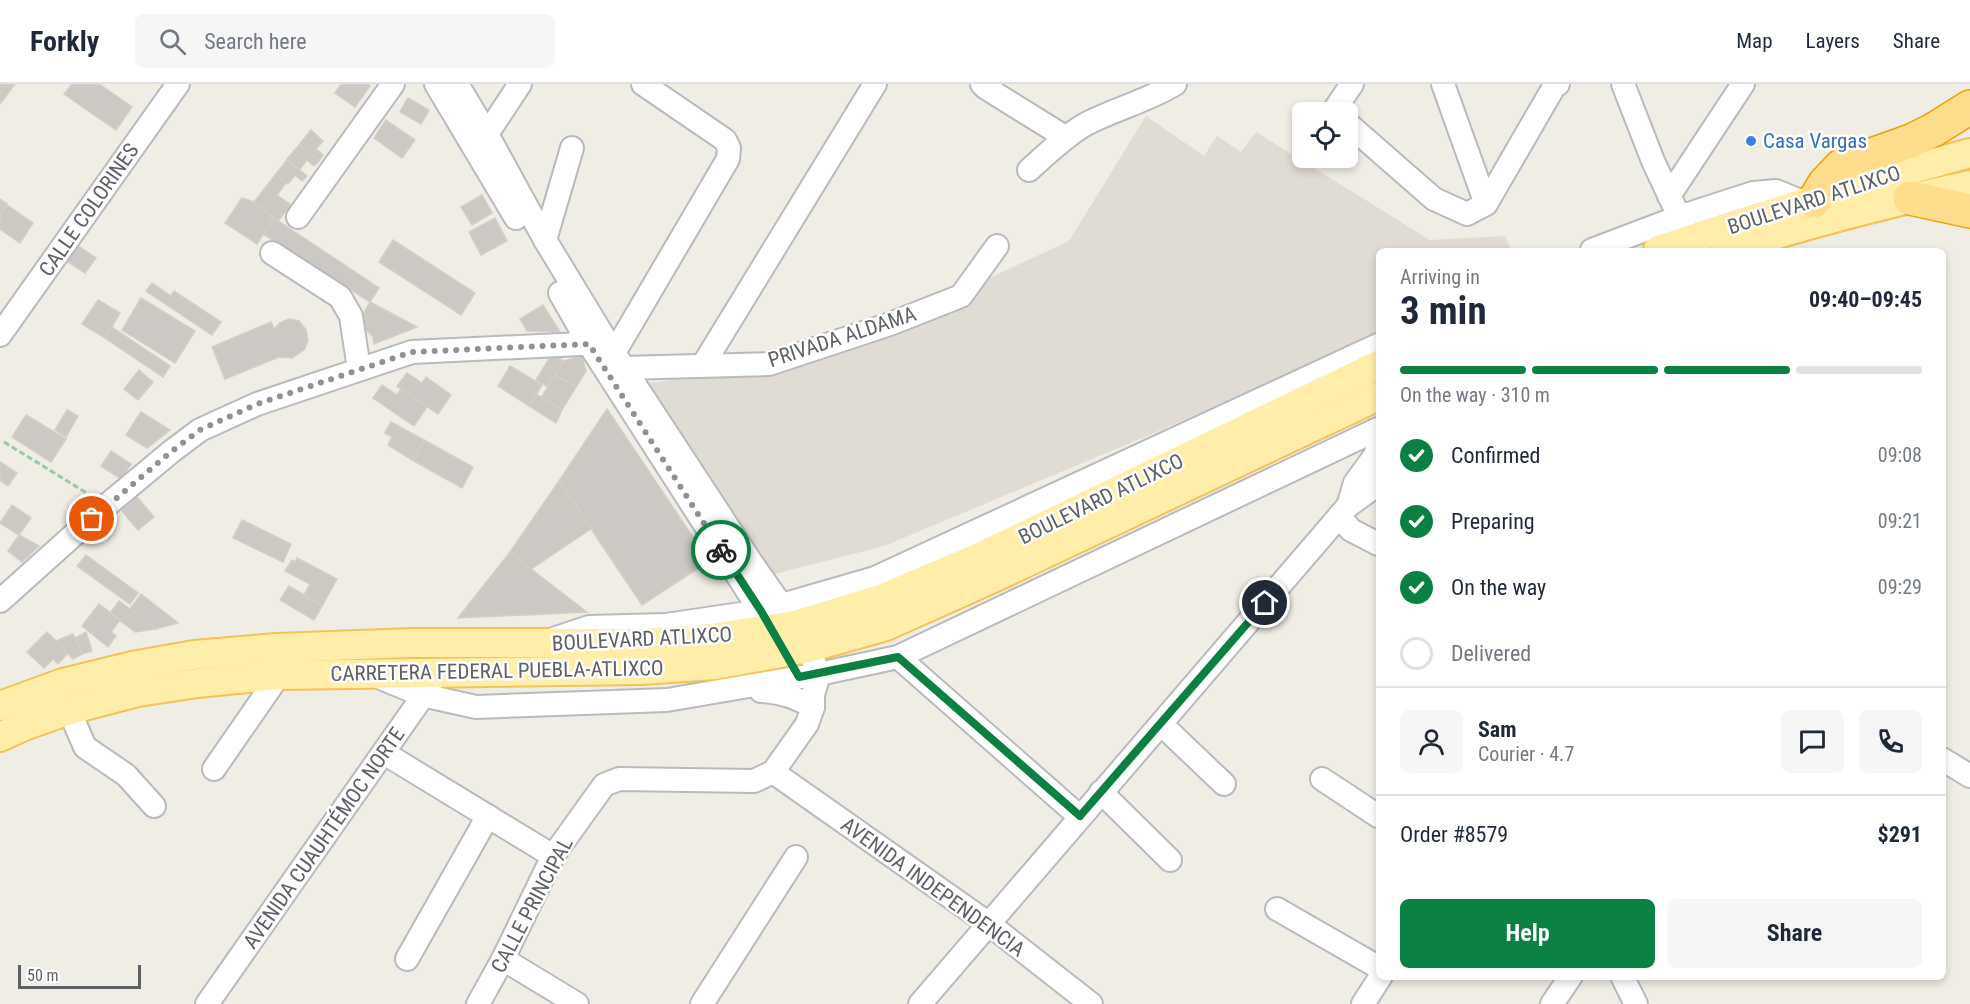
<!DOCTYPE html>
<html lang="en">
<head>
<meta charset="utf-8">
<style>
	:root { --surface:#fff; --page:#f6f6f7; --text:#1f2937; --muted:#747a83; --line:#e0e1e3; --accent:#0b8043 }
	body { margin:0; font-family:"Roboto Condensed",sans-serif; background:var(--page); color:var(--text); height:100vh; display:flex; flex-direction:column; font-size:22px; white-space:nowrap }
	* { box-sizing:border-box; margin:0 }
	p { font-size:20px; color:var(--muted) }
	.icon { flex:none; width:33px; height:33px; fill:none; stroke:currentColor; stroke-width:2; stroke-linecap:round; stroke-linejoin:round }
	.map { position:relative; flex:1; overflow:hidden }
	.details { position:absolute; left:1376px; top:164px; width:570px; height:732px; display:flex; flex-direction:column; background:var(--surface); border-radius:9px; box-shadow:0 3px 9px #0003 }
	.details>* { flex:none }
	.controls { position:absolute; left:1292px; top:18px; display:grid; gap:12px }
	.controls a { display:grid; place-items:center; width:66px; height:66px; border-radius:9px; background:var(--surface); box-shadow:0 3px 9px #0003; font-size:30px }
	.scale { position:absolute; left:18px; bottom:15px; width:123px; box-sizing:border-box; padding-left:6px; border:3px solid #5d6166; border-top:0; font-size:16px; line-height:21px; white-space:nowrap; color:#5d6166; -webkit-text-stroke:4px #fff; paint-order:stroke }
	.pin { position:absolute; display:grid; place-items:center; width:51px; height:51px; color:#fff; margin:-26px; border:3px solid #fff; border-radius:50%; box-shadow:0 2px 6px #0007 }
	.courier { position:absolute; display:grid; place-items:center; width:60px; height:60px; margin:-30px; border:4px solid #0b8043; border-radius:50%; background:#fff; color:#222; box-shadow:0 2px 8px #0007 }
	.summary em { font-style:normal; font-weight:700 }
	.summary div { display:flex; flex-direction:column-reverse }
	.summary { display:flex; align-items:center; justify-content:space-between; height:102px; padding:0 24px }
	h1 { font-size:39px; font-weight:700; line-height:45px }
	.bar { display:grid; grid-template-columns:repeat(4,1fr); gap:9px 6px; align-content:center; height:72px; padding:0 24px }
	.bar i { height:8px; border-radius:4px; background:var(--line) }
	.bar .active { background:var(--accent) }
	.bar p { grid-column:span 4 }
	.line { display:flex; align-items:center; gap:15px; padding:0 24px; border-top:2px solid var(--line) }
	.line div { flex:1 }
	.round { display:grid; place-items:center; flex:none; width:63px; height:63px; border-radius:9px; background:var(--page) }
	ol { padding:0 24px; list-style:none }
	li { display:flex; align-items:center; gap:18px; height:66px }
	li p { margin-inline-start:auto }
	li .icon { padding:6px; border-radius:50%; background:var(--accent); color:#fff; stroke-width:4 }
	li:last-child { color:var(--muted) }
	li i { width:33px; height:33px; border:3px solid var(--line); border-radius:50% }
	.primary-button { display:flex; gap:12px; margin-top:auto; padding:12px 24px }
	.primary-button a { flex:1; height:69px; border-radius:9px; background:var(--accent); color:#fff; font-size:24px; font-weight:700; line-height:69px; text-align:center }
	.primary-button a+a { background:var(--page); color:var(--text) }
	header { display:flex; align-items:center; gap:36px; box-sizing:border-box; height:84px; padding:0 30px; background:var(--surface); border-bottom:2px solid var(--line) }
	header strong { font-size:28px }
	nav { display:flex; gap:33px; margin-inline-start:auto; font-size:21px }
	.search { width:420px; height:54px; background:var(--page); display:flex; align-items:center; gap:15px; box-sizing:border-box; padding:0 21px; border-radius:9px; color:var(--muted); font-size:22px }
	.map>svg:first-child { display:block }
	.education { fill:#e0dcd3 }
	.building { fill:#ccc9c4; stroke:#d4cec3; stroke-width:1.5 }
	.lines { fill:none; stroke-linecap:round; stroke-linejoin:round }
	.minor-casing { stroke:#b7bbbf; stroke-width:26 }
	.major-casing { stroke:#f5c258; stroke-width:32 }
	.highway-casing { stroke:#f49d00; stroke-width:36 }
	.path { stroke:#9ac9a5; stroke-width:3; stroke-dasharray:6 3; stroke-linecap:butt }
	.minor { stroke:#fff; stroke-width:22 }
	.major { stroke:#fea; stroke-width:28 }
	.highway { stroke:#ffdd8c; stroke-width:33 }
	.done { stroke:#909292; stroke-width:6; stroke-dasharray:0 10.8 }
	.route { stroke:#0b8043; stroke-width:8 }
	.shop-dot { fill:#3f7fe0; stroke:#fff; stroke-width:2 }
	.labels { text-anchor:middle; dominant-baseline:central; stroke-width:5; stroke-linejoin:round; paint-order:stroke }
	.shop-label { font-size:21px; fill:#366cbe; stroke:#fff; text-anchor:start }
	.street-label { font-size:21px; fill:#5d6166; stroke:#fff }
</style>
</head>
<body>
<header>
<strong>Forkly</strong>
<div class="search"><svg class="icon" aria-label="search" viewBox="0 0 24 24"><circle cx="10" cy="10" r="6"/><path d="M15 15l6 6"/></svg>Search here</div>
<nav><a>Map</a><a>Layers</a><a>Share</a></nav>
</header>
<div class="map">
<svg width="1970" height="920" viewBox="0 0 1970 920">
	<rect width="100%" height="100%" fill="#f0ede5"/>
	<!-- education -->
	<polygon class="education" points="1146,32 1204,72 1217,52 1241,68 1256,48 1430,156 1505,152 1511,166 1378,166 1378,250 1152,350 884,462 771,491 647,299 711,291 972,202 1069,157"/>
	<!-- building -->
	<g class="building">
		<polygon points="0,0 15,0 0,20"/>
		<polygon points="72,0 99,0 132,23 116,46 64,10"/>
		<polygon points="341,0 368,0 370,2 355,23 335,9"/>
		<polygon points="408,14 429,26 421,40 400,28"/>
		<polygon points="386,36 415,56 402,74 374,54"/>
		<polygon points="311,46 323,57 316,65 323,71 319,77 299,61"/>
		<polygon points="299,61 319,77 314,82 307,76 300,85 287,75"/>
		<polygon points="287,76 307,92 302,97 295,91 288,100 276,90"/>
		<polygon points="276,90 286,99 277,111 291,121 278,137 254,118"/>
		<polygon points="482,111 492,129 472,141 461,123"/>
		<polygon points="242,114 254,118 274,134 257,160 225,139"/>
		<polygon points="0,115 7,120 0,130"/>
		<polygon points="7,121 33,139 20,159 0,145 0,131"/>
		<polygon points="274,134 379,204 370,218 263,150"/>
		<polygon points="495,134 507,157 481,171 469,148"/>
		<polygon points="70,156 96,174 85,189 64,175"/>
		<polygon points="393,156 475,209 461,231 379,178"/>
		<polygon points="152,199 171,212 174,207 221,238 212,251 146,207"/>
		<polygon points="141,214 195,247 175,279 122,246"/>
		<polygon points="98,216 120,229 105,254 82,240"/>
		<polygon points="370,218 417,243 374,260 373,253 359,238"/>
		<polygon points="543,221 560,248 527,247 520,235"/>
		<polygon points="289,235 299,237 306,246 308,256 305,265 292,274 279,273 225,295 212,263 271,238 274,245 280,239"/>
		<polygon points="112,243 170,282 163,293 105,254"/>
		<polygon points="552,270 564,277 548,303 536,296"/>
		<polygon points="582,272 586,287 576,303 555,291 564,277"/>
		<polygon points="510,282 542,301 529,322 498,302"/>
		<polygon points="139,286 153,298 138,316 124,305"/>
		<polygon points="407,289 422,299 426,293 451,311 438,330 397,302"/>
		<polygon points="555,291 576,303 562,326 541,314"/>
		<polygon points="382,301 397,311 401,305 427,323 414,342 373,314"/>
		<polygon points="536,310 562,326 556,339 529,322"/>
		<polygon points="607,325 709,477 642,521 559,397"/>
		<polygon points="67,326 78,332 66,353 55,346"/>
		<polygon points="141,328 170,346 147,364 126,351"/>
		<polygon points="26,331 66,355 51,378 12,353"/>
		<polygon points="391,338 424,356 412,376 388,361 392,353 385,349"/>
		<polygon points="424,356 473,383 462,404 412,376"/>
		<polygon points="111,367 131,380 121,395 101,382"/>
		<polygon points="0,378 17,389 8,402 0,396"/>
		<polygon points="559,397 592,444 531,485 510,468"/>
		<polygon points="137,413 154,433 138,446 121,426"/>
		<polygon points="12,421 31,434 19,451 0,439"/>
		<polygon points="242,436 291,460 283,478 233,454"/>
		<polygon points="19,451 39,462 22,478 8,467"/>
		<polygon points="510,468 531,485 587,528 458,534"/>
		<polygon points="86,471 138,509 130,520 77,482"/>
		<polygon points="297,474 337,495 322,522 304,511 310,500 285,487 292,476 295,478"/>
		<polygon points="289,502 322,522 314,536 280,516"/>
		<polygon points="141,510 178,539 156,545 130,525"/>
		<polygon points="119,517 130,525 156,545 135,548 110,529"/>
		<polygon points="99,520 120,536 111,548 116,552 108,563 82,542"/>
		<polygon points="47,548 68,569 58,580 53,575 44,584 27,568"/>
		<polygon points="86,548 92,567 82,570 75,554"/>
		<polygon points="73,550 82,570 73,575 56,557"/>
	</g>
	<g class="lines">
		<defs>
			<g id="minor">
				<polyline points="436,0 516,134"/>
				<polyline points="457,0 487,50 545,156 607,258 751,478 795,541 808,564 819,590 813,611 813,623 807,640 773,688 754,697 619,695 604,701 553,772 503,875 478,920"/>
				<polyline points="982,0 986,4 1065,53"/>
				<polyline points="1443,0 1486,120"/>
				<polyline points="1623,0 1653,77 1685,145"/>
				<polyline points="1333,28 1352,0"/>
				<polyline points="1347,39 1434,115 1467,130 1486,120 1555,1 1558,0"/>
				<polyline points="475,56 487,50 520,0"/>
				<path d="M1029,86C1047,70 1065,52 1086,40C1115,25 1147,17 1175,0"/>
				<polyline points="1669,112 1743,0"/>
				<polyline points="298,133 393,0"/>
				<polyline points="545,156 572,64"/>
				<polyline points="1592,166 1679,133 1753,109 1776,107 1805,119"/>
				<polyline points="272,169 340,213 351,232 359,285"/>
				<polyline points="560,209 589,260 768,539"/>
				<polyline points="0,251 178,0"/>
				<polyline points="614,269 728,75 729,64 725,56 643,0"/>
				<polyline points="703,281 875,0"/>
				<polyline points="623,284 769,280 890,240 961,212 997,162"/>
				<polyline points="1348,422 1355,399 1376,370 1378,355"/>
				<polyline points="1339,432 1351,446 1378,460"/>
				<polyline points="0,517 107,421 172,367 200,346 257,320 412,268 602,259"/>
				<polyline points="556,554 589,543 666,541 761,527 875,494 1378,261"/>
				<polyline points="898,573 1080,733"/>
				<polyline points="376,592 422,611 476,623 667,616 819,590 898,573 1378,345"/>
				<path d="M761,607C781,608 795,613 813,623"/>
				<polyline points="69,626 85,663 126,691 154,722"/>
				<polyline points="1161,640 1224,700"/>
				<polyline points="384,669 553,772"/>
				<polyline points="1942,675 1970,692"/>
				<polyline points="214,685 279,591"/>
				<polyline points="773,688 989,840 1091,920"/>
				<polyline points="1322,695 1378,732"/>
				<polyline points="1101,708 1170,776"/>
				<polyline points="1277,825 1378,883"/>
				<polyline points="407,875 488,732"/>
				<polyline points="503,875 577,920"/>
				<polyline points="1622,892 1636,920"/>
				<polyline points="207,920 430,602"/>
				<polyline points="702,920 796,773"/>
				<polyline points="920,920 1348,422 1370,406 1378,396"/>
				<polyline points="1363,920 1381,892"/>
				<polyline points="1552,920 1571,892"/>
			</g>
			<g id="major">
				<polyline points="1658,166 1884,93 1970,69"/>
				<path d="M1726,166C1806,140 1888,119 1970,101"/>
				<polyline points="0,622 63,599 132,582 194,571 276,564 413,559 643,559 711,554 795,541 881,515 980,473 1378,281"/>
				<polyline points="0,653 24,642 69,626 138,608 198,599 279,591 641,586 715,581 808,564 886,542 991,495 1378,312"/>
			</g>
			<g id="highway">
				<polyline points="1910,114 1970,127"/>
				<polyline points="1814,117 1825,99 1841,82 1911,57 1935,45 1970,23"/>
			</g>
		</defs>
		<!-- minor casing -->
		<use href="#minor" class="minor-casing"/>
		<!-- major casing -->
		<use href="#major" class="major-casing"/>
		<!-- highway casing -->
		<use href="#highway" class="highway-casing"/>
		<!-- path -->
		<polyline class="path" points="4,358 90,411"/>
		<!-- minor -->
		<use href="#minor" class="minor"/>
		<!-- major -->
		<use href="#major" class="major"/>
		<!-- highway -->
		<use href="#highway" class="highway"/>
	</g>
	<g class="lines">
		<!-- done -->
		<polyline class="done" points="92,435 172,367 200,346 257,320 412,268 589,260 721,466"/>
		<!-- route -->
		<polyline class="route" points="721,466 761,527 799,593 898,573 1080,732 1265,519"/>
	</g>
	<!-- markers -->
	<circle class="shop-dot" cx="1751" cy="57" r="6"/>
	<g class="labels">
		<!-- shop labels -->
		<g class="shop-label">
			<text x="1763" y="57">Casa Vargas</text>
		</g>
		<!-- street labels -->
		<g class="street-label">
			<text transform="translate(1814 116) rotate(-18)">BOULEVARD ATLIXCO</text>
			<text transform="translate(89 126) rotate(-55)">CALLE COLORINES</text>
			<text transform="translate(842 253) rotate(-18)">PRIVADA ALDAMA</text>
			<text transform="translate(1101 415) rotate(-26)">BOULEVARD ATLIXCO</text>
			<text transform="translate(642 555) rotate(-3)">BOULEVARD ATLIXCO</text>
			<text transform="translate(497 587) rotate(-1)">CARRETERA FEDERAL PUEBLA-ATLIXCO</text>
			<text transform="translate(324 754) rotate(-55)">AVENIDA CUAUHTÉMOC NORTE</text>
			<text transform="translate(933 803) rotate(36)">AVENIDA INDEPENDENCIA</text>
			<text transform="translate(532 821) rotate(-62)">CALLE PRINCIPAL</text>
		</g>
	</g>
</svg>
<div class="controls">
<a><svg class="icon" aria-label="locate" viewBox="0 0 24 24"><circle cx="12" cy="12" r="6"/><path d="M12 2v4M12 18v4M2 12h4M18 12h4"/></svg></a>
</div>
<div class="scale">50 m</div>
<div class="pin" style="left:92px;top:435px;background:#ea580c"><svg class="icon" aria-label="bag" viewBox="0 0 24 24"><path d="M5 8h14l-1 12H6zM9 8a3 3 0 0 1 6 0"/></svg></div>
<div class="pin" style="left:1265px;top:519px;background:#1f2937"><svg class="icon" aria-label="home" viewBox="0 0 24 24"><path d="M3 11l9-7 9 7M6 9v11h12V9"/></svg></div>
<div class="courier" style="left:721px;top:466px"><svg class="icon" aria-label="bike" viewBox="0 0 24 24"><circle cx="6" cy="16" r="4"/><circle cx="18" cy="16" r="4"/><path d="M6 16l4-8h5l3 8M10 8l3 8H6M13 5h3"/></svg></div>
<section class="details">
<div class="summary"><div><h1>3 min</h1><p>Arriving in</p></div><em>09:40–09:45</em></div>
<div class="bar"><i class="active"></i><i class="active"></i><i class="active"></i><i></i><p>On the way · 310 m</p></div>
<ol>
<li><svg class="icon" aria-label="check" viewBox="0 0 24 24"><path d="M5 12l5 5 9-10"/></svg>Confirmed<p>09:08</p></li>
<li><svg class="icon" aria-label="check" viewBox="0 0 24 24"><path d="M5 12l5 5 9-10"/></svg>Preparing<p>09:21</p></li>
<li><svg class="icon" aria-label="check" viewBox="0 0 24 24"><path d="M5 12l5 5 9-10"/></svg>On the way<p>09:29</p></li>
<li><i></i>Delivered</li>
</ol>
<div class="line" style="height:108px"><a class="round"><svg class="icon" aria-label="person" viewBox="0 0 24 24"><circle cx="12" cy="8" r="4"/><path d="M4 21q1-7 8-7t8 7"/></svg></a><div><b>Sam</b><p>Courier · 4.7</p></div><a class="round"><svg class="icon" aria-label="chat" viewBox="0 0 24 24"><path d="M4 5h16v11H9l-5 4z"/></svg></a><a class="round"><svg class="icon" aria-label="phone" viewBox="0 0 24 24"><path d="M5 4h4l2 5-3 2q2 4 5 5l2-3 5 2v4C11 20 4 13 5 4z"/></svg></a></div>
<div class="line" style="height:78px"><div>Order #8579</div><b>$291</b></div>
<div class="primary-button"><a>Help</a><a>Share</a></div>
</section>
</div>
</body>
</html>
